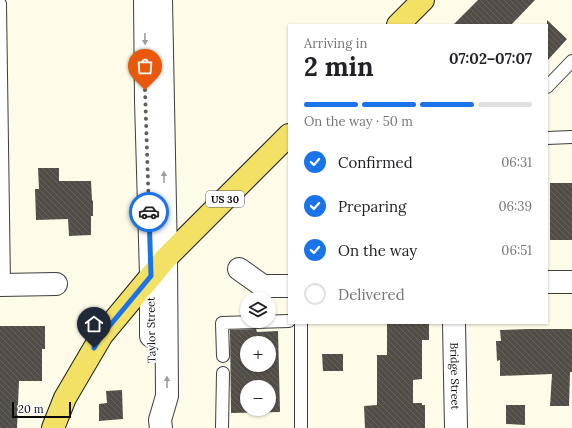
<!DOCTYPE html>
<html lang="en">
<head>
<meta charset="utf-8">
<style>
	:root { --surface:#fff; --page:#f2f2f2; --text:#202124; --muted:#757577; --line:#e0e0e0; --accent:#1a73e8 }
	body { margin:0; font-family:Lora,serif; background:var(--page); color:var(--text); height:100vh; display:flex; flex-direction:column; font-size:15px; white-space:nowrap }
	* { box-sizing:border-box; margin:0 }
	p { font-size:13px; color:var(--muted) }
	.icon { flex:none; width:22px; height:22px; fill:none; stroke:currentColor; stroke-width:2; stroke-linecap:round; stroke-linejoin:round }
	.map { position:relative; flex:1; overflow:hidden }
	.side { position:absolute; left:288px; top:24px; width:260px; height:300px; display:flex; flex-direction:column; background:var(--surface); border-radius:0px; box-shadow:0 1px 3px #0004 }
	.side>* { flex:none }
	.fabs { position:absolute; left:240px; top:292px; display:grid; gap:8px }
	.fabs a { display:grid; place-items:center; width:36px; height:36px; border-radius:50%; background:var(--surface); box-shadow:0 1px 3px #0004; font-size:20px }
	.scale { position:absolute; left:12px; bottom:10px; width:59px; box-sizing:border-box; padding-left:4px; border:2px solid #0a0a0a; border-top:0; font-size:11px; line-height:14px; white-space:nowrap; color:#0a0a0a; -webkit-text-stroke:3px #fff; paint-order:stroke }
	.pin { position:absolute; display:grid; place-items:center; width:34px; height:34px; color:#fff; margin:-41px -17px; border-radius:50% 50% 50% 0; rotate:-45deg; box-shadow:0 0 4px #0007 }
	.pin .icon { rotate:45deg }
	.courier { position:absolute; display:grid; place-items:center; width:40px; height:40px; margin:-20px; border:3px solid #1a73e8; border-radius:50%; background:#fff; color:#222; box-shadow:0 1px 5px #0007 }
	.headline em { font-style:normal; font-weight:700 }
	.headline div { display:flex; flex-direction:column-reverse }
	.headline { display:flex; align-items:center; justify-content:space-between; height:68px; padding:0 16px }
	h1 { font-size:26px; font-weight:700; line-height:30px }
	.bar { display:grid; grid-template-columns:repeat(4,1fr); gap:6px 4px; align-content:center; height:48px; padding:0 16px }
	.bar i { height:5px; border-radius:3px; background:var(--line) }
	.bar .on { background:var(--accent) }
	.bar p { grid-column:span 4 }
	ol { padding:0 16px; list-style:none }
	li { display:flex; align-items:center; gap:12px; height:44px }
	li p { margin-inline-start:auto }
	li .icon { padding:4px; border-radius:50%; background:var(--accent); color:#fff; stroke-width:4 }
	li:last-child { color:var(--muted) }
	li i { width:22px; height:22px; border:2px solid var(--line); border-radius:50% }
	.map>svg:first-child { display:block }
	.building { fill:url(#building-back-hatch); fill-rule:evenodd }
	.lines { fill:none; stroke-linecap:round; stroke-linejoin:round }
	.lane-casing { stroke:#3d3d3d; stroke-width:14 }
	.street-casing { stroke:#3d3d3d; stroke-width:24 }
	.primary-casing { stroke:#1b1b1b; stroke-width:24 }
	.lane { stroke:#fff; stroke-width:12 }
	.street { stroke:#fff; stroke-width:22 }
	.primary { stroke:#f2e165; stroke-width:22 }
	.oneway { fill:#9d9d9d }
	.done { stroke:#5f5f58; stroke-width:4; stroke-dasharray:0 7.2 }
	.route { stroke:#1a73e8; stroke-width:5 }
	.labels { text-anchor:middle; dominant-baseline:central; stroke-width:4; stroke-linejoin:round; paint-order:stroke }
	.shield { fill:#fff; stroke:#545454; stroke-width:1 }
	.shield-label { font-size:10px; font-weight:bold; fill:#0a0a0a }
	.street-label { font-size:11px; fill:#0a0a0a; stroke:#fff }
</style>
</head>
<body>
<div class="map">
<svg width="572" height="428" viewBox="0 0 572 428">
	<defs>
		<pattern id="building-back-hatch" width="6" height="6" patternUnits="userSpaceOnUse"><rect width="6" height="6" fill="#524d47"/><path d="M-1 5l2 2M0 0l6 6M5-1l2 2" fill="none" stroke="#66625d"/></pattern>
	</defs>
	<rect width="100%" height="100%" fill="#fefce9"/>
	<!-- building -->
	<g class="building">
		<polygon points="478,0 535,0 511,25 453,25"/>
		<polygon points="547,20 567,39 547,61"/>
		<polygon points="38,168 59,168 59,181 91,181 92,200 93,201 93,216 91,216 91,235 69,236 68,219 36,220 35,189 39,189"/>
		<rect x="550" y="183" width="22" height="57"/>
		<polygon points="387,323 429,323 429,340 422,340 422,379 413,380 413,403 422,403 422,405 425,405 425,428 365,428 364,406 377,405 377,355 387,355"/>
		<polygon points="0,326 45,326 45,349 42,349 42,381 19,381 17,428 0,428"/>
		<path d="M256,329L257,332L278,331L280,412L231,413L230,330ZM247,343H269V365H247ZM247,387H269V409H247Z"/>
		<polygon points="528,329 572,329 572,372 570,372 569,406 550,406 552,374 500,376 500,360 497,361 496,341 501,341 500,330"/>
		<polygon points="322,354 343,354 343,371 323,371"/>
		<polygon points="122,390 123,419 99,421 99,404 107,403 106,391"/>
		<polygon points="506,405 525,405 525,425 506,424"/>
	</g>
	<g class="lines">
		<defs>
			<g id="lane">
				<polyline points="0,4 4,285"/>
				<polyline points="547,87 572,61"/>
				<polyline points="547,138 572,137"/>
				<polyline points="223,356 222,323 289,321"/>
				<polyline points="222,428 223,373"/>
				<polyline points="301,428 301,323"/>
			</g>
			<g id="street">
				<polyline points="145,0 146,101 151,276 151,336"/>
				<polyline points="239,269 263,286 289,286"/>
				<polyline points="547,282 572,282"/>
				<polyline points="0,285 56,284"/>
				<path id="s1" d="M454,323L456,428"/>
				<polyline points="161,428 160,420 167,396 166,258 161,0"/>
			</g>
			<g id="primary">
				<polyline points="398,25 423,0"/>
				<polyline points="53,428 65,398 102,335 166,258 289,135"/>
			</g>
		</defs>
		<!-- lane casing -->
		<use href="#lane" class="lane-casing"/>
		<!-- street casing -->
		<use href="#street" class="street-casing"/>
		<!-- primary casing -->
		<use href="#primary" class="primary-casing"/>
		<!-- lane -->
		<use href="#lane" class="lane"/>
		<!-- street -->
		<use href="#street" class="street"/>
		<!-- primary -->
		<use href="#primary" class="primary"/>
	</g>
	<!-- one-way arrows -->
	<defs><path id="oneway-solid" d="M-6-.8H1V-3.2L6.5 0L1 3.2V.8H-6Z"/></defs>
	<g class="oneway">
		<use href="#oneway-solid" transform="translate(145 39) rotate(89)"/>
		<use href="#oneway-solid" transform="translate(164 177) rotate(-91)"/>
		<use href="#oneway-solid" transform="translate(167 382) rotate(-90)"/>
	</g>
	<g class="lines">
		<!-- done -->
		<polyline class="done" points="145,90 149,212"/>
		<!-- route -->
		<polyline class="route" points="94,348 102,335 151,276 149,212"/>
	</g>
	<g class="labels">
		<!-- shield labels -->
		<rect class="shield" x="206" y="191" width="38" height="16" rx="3"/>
		<g class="shield-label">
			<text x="225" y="199">US 30</text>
		</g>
		<!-- street labels -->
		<g class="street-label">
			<text transform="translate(151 330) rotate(-91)">Taylor Street</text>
			<text stroke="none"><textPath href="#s1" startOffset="53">Bridge Street</textPath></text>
		</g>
	</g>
</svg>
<div class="fabs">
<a><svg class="icon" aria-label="layers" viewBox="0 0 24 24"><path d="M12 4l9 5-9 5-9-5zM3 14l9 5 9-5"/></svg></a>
<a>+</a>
<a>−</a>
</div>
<div class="scale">20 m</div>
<div class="pin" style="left:145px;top:90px;background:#ea580c"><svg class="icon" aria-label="bag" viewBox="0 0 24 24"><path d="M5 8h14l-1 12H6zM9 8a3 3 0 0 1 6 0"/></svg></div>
<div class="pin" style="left:94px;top:348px;background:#1f2937"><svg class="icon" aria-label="home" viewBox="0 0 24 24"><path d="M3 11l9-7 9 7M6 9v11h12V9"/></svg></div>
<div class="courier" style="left:149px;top:212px"><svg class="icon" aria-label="car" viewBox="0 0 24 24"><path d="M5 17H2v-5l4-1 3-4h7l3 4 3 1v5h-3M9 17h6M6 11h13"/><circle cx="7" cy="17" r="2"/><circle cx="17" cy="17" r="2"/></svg></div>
<section class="side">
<div class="headline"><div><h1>2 min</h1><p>Arriving in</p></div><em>07:02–07:07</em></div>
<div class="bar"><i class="on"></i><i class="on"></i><i class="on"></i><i></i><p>On the way · 50 m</p></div>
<ol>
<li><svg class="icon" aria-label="check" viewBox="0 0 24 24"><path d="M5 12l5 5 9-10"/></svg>Confirmed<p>06:31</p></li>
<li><svg class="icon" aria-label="check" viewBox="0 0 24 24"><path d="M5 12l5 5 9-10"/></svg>Preparing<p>06:39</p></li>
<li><svg class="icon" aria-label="check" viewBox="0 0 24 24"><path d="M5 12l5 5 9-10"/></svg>On the way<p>06:51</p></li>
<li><i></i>Delivered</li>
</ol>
</section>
</div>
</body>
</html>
